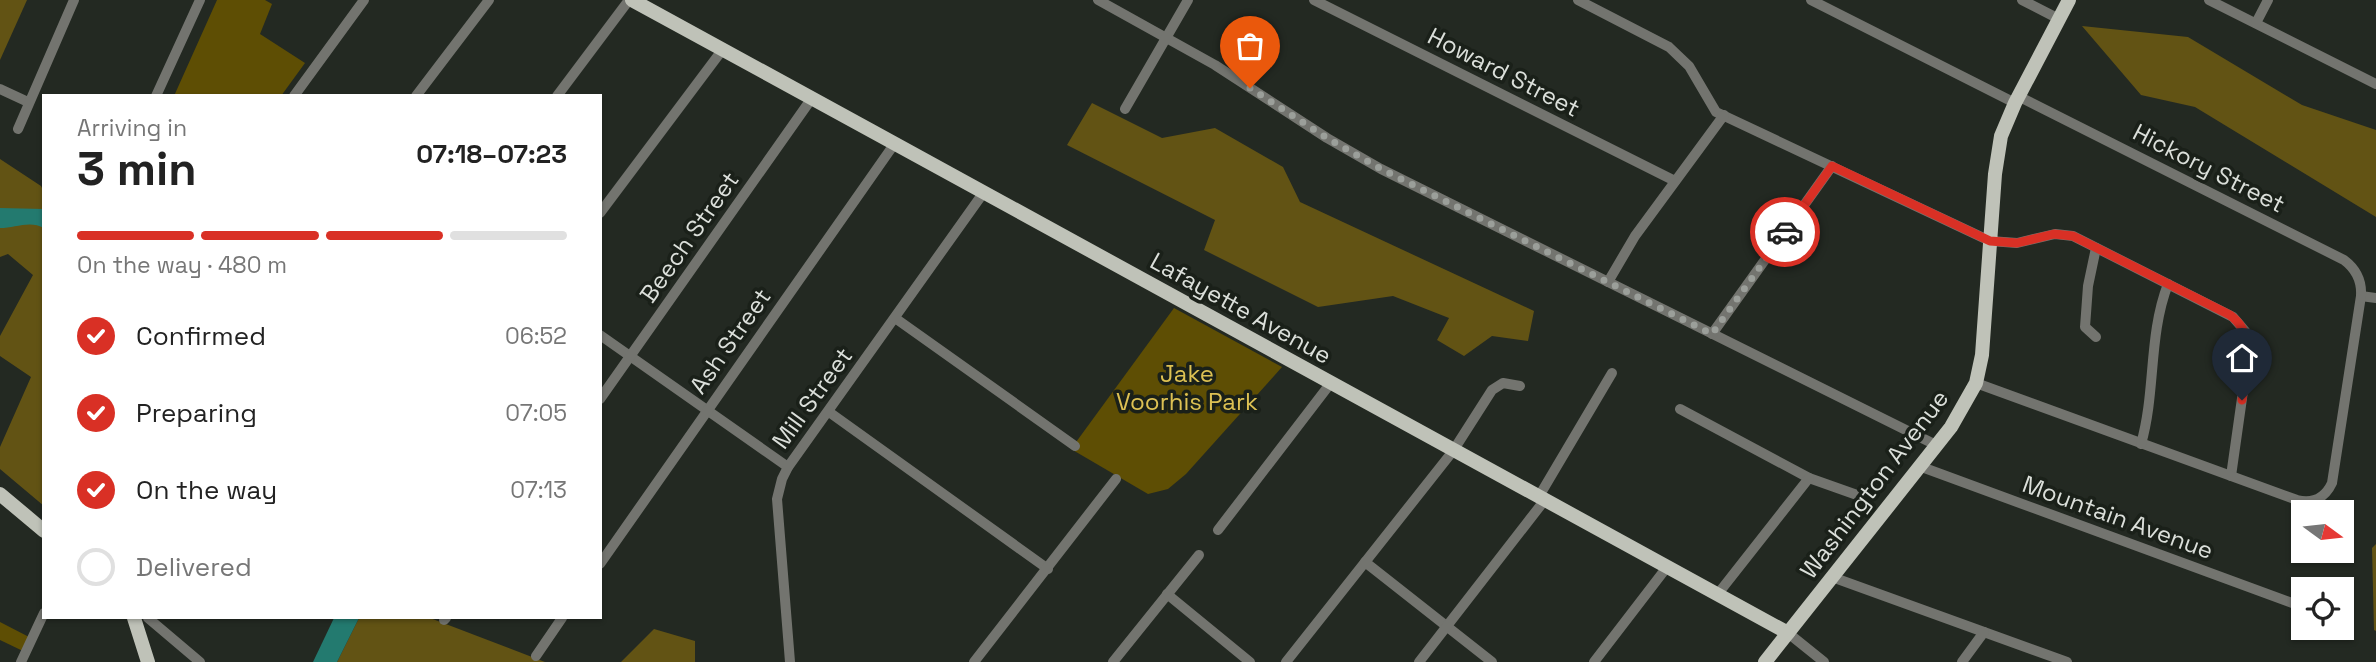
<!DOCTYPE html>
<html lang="en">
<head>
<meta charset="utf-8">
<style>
	:root { --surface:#fff; --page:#f6f6f6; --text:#222; --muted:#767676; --line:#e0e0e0; --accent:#d93025 }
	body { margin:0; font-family:"Space Grotesk",sans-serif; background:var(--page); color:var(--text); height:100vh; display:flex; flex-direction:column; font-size:26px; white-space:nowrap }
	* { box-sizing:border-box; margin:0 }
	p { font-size:23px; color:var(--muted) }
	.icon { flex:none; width:38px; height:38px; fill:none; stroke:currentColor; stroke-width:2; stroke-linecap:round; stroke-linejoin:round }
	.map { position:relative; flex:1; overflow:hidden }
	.drawer { position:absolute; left:42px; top:94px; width:560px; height:525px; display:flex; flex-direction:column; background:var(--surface); border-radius:0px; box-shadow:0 2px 5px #0004 }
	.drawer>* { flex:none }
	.needle { width:46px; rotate:105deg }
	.buttons { position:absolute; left:2291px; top:500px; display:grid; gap:14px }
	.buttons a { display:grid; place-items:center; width:63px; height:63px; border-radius:0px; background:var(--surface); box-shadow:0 2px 5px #0004; font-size:35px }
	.pin { position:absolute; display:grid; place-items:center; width:60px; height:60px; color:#fff; margin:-72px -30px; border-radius:50% 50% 50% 0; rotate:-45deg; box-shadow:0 0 7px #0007 }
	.pin .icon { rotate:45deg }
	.courier { position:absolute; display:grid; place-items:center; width:70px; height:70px; margin:-35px; border:5px solid #d93025; border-radius:50%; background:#fff; color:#222; box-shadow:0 2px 9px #0007 }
	.head em { font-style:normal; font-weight:700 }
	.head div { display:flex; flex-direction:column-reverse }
	.head { display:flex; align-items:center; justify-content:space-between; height:119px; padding:0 35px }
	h1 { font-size:46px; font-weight:700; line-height:52px }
	.bar { display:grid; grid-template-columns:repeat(4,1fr); gap:10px 7px; align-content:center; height:84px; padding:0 35px }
	.bar i { height:9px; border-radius:5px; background:var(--line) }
	.bar .selected { background:var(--accent) }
	.bar p { grid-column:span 4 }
	ol { padding:0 35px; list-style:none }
	li { display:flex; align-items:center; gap:21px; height:77px }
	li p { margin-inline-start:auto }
	li .icon { padding:7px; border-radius:50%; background:var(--accent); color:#fff; stroke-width:4 }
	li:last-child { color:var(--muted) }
	li i { width:38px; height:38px; border:4px solid var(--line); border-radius:50% }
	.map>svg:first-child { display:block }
	.green { fill:#5e4e04 }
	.forest { fill:#625314 }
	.water { fill:#237a6f }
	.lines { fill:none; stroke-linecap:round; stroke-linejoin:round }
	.minor { stroke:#73746f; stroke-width:10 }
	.major { stroke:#bfc2b8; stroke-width:14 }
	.done { stroke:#9b9f9a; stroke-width:7; stroke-dasharray:0 12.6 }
	.route { stroke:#d93025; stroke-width:9 }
	.labels { text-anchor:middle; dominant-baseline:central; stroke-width:7; stroke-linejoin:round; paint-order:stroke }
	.street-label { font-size:24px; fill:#dbdfda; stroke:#1a2019 }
	.park-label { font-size:24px; fill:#ddc153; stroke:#1a2019 }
</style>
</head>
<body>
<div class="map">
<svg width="2376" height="662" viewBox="0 0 2376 662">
	<rect width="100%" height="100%" fill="#232922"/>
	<!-- green -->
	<g class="green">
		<polygon points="217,0 265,0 272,4 260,34 305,63 281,96 174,96"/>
		<polygon points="1174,308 1282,367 1186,474 1168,489 1148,494 1071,449"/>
		<polygon points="0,622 31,638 25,652 0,640"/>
	</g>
	<!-- forest -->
	<g class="forest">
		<polygon points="0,0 27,0 0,60"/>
		<polygon points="2082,26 2188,37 2302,105 2376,130 2376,217 2195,107 2141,95"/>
		<polygon points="1092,103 1162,138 1215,128 1283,167 1300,202 1534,311 1528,341 1492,336 1464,356 1437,340 1449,318 1393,296 1318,307 1204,250 1215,220 1067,145"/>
		<polygon points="0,159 41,186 44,192 44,506 0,469 0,447 31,377 0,356 0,336 33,275 8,254 0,257"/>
		<polygon points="2376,544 2376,631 2374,630 2372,548"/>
		<polygon points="359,618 430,618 545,662 337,662"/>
		<polygon points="654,629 695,641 695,662 621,662"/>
	</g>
	<!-- water -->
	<g class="water">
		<path d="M0,208L44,209V228C30,220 15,228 0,228Z"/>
		<polygon points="334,618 359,618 337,662 313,662"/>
	</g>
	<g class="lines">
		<!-- minor -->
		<g class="minor">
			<polyline points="1098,0 1215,65 1327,138 1381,169 1936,445"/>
			<polyline points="1314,0 1675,181"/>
			<polyline points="1578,0 1669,47 1689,66 1716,112 1990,241 2017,243 2055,234 2073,236 2233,317 2245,331 2249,349 2231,476"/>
			<polyline points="1811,0 2015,103"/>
			<polyline points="2022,0 2059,19"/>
			<polyline points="2209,0 2376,84"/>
			<polyline points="2256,23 2268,0"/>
			<polyline points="0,89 28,102"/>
			<polyline points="156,96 200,0"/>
			<polyline points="294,96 364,0"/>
			<polyline points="416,96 489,0"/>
			<polyline points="557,96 629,0"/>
			<polyline points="1125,109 1188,0"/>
			<polyline points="18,129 74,0"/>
			<polyline points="600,213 723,49"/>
			<polyline points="1608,282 1635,236 1724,115"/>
			<polyline points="2361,296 2376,298"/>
			<polyline points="895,318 1075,446"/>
			<polyline points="1712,334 1832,166"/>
			<polyline points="600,335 788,467"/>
			<polyline points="2096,337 2085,327 2088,286 2096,248"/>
			<path d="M1976,383L2297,500C2313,504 2325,498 2332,483L2361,296C2362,280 2356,269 2344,260L2018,96"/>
			<polyline points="600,399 812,98"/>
			<polyline points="1680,409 1809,478 1857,495"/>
			<polyline points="829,412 1048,569"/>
			<path d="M2141,444C2156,392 2148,336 2168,284"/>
			<polyline points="1919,466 2303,607"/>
			<polyline points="1538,498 1612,373"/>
			<polyline points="1218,530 1330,384"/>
			<polyline points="1365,562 1492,662"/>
			<polyline points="600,564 895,143"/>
			<polyline points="1832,577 2067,662"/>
			<polyline points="1167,594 1250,662"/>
			<polyline points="1717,595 1809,478"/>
			<polyline points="148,618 200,662"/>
			<polyline points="444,620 446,618"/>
			<polyline points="2342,628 2345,633"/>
			<polyline points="1788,633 1824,662"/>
			<polyline points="536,656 562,618"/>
			<polyline points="21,662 44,613"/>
			<polyline points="790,662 777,499 782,479 788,467 984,192"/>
			<polyline points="974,662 1116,479"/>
			<polyline points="1113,662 1199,555"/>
			<polyline points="1286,662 1453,451 1492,390 1503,383 1520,386"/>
			<polyline points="1419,662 1544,501"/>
			<polyline points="1594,662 1667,567"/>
			<polyline points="1962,662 1984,632"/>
		</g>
		<!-- major -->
		<g class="major">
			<path d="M632,0C1018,210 1402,424 1788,633"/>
			<polyline points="0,494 44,531"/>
			<polyline points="134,618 148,662"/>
			<polyline points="1765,662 1951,427 1976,383 1982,355 1995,174 2001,136 2015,103 2069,0"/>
		</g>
	</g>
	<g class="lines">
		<!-- done -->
		<polyline class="done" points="1250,88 1327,138 1381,169 1712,334 1785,232"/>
		<!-- route -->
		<path class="route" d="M1785,232L1832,166L1990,241L2017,243L2054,234L2073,236L2230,315C2258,335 2246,370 2242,400"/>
	</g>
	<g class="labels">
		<!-- street labels -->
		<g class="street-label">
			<text transform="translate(1504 72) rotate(27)">Howard Street</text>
			<text transform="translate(2209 168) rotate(27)">Hickory Street</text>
			<text transform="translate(689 237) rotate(-55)">Beech Street</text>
			<text transform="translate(1241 308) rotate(29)">Lafayette Avenue</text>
			<text transform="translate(730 341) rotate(-55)">Ash Street</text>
			<text transform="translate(812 398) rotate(-54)">Mill Street</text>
			<text transform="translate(1874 484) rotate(-53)">Washington Avenue</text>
			<text transform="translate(2118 517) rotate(20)">Mountain Avenue</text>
		</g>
		<!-- park labels -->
		<g class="park-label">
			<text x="1187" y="373">Jake<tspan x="1187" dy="28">Voorhis Park</tspan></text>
		</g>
	</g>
</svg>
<div class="buttons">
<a><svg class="needle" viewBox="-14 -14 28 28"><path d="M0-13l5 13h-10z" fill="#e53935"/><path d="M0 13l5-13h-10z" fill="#767676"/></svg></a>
<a><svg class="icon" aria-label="locate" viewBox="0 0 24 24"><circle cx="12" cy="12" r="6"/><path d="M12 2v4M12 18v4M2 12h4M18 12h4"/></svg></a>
</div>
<div class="pin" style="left:1250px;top:88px;background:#ea580c"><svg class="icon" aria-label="bag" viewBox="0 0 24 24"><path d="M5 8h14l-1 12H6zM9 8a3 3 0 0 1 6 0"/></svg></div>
<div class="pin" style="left:2242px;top:400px;background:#1f2937"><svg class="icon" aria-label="home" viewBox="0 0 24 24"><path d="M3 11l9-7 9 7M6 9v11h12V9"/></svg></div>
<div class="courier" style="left:1785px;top:232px"><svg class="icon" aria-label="car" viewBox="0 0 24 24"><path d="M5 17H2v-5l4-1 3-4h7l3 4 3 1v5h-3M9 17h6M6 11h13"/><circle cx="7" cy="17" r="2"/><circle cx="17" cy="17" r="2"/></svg></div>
<section class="drawer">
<div class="head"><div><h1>3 min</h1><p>Arriving in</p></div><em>07:18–07:23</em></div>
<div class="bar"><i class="selected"></i><i class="selected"></i><i class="selected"></i><i></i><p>On the way · 480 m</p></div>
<ol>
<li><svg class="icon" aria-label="check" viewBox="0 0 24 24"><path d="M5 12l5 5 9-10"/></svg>Confirmed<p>06:52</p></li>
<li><svg class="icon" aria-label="check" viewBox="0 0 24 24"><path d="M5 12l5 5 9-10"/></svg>Preparing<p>07:05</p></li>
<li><svg class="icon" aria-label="check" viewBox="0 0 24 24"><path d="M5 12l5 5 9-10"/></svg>On the way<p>07:13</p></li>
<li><i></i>Delivered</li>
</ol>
</section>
</div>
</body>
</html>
